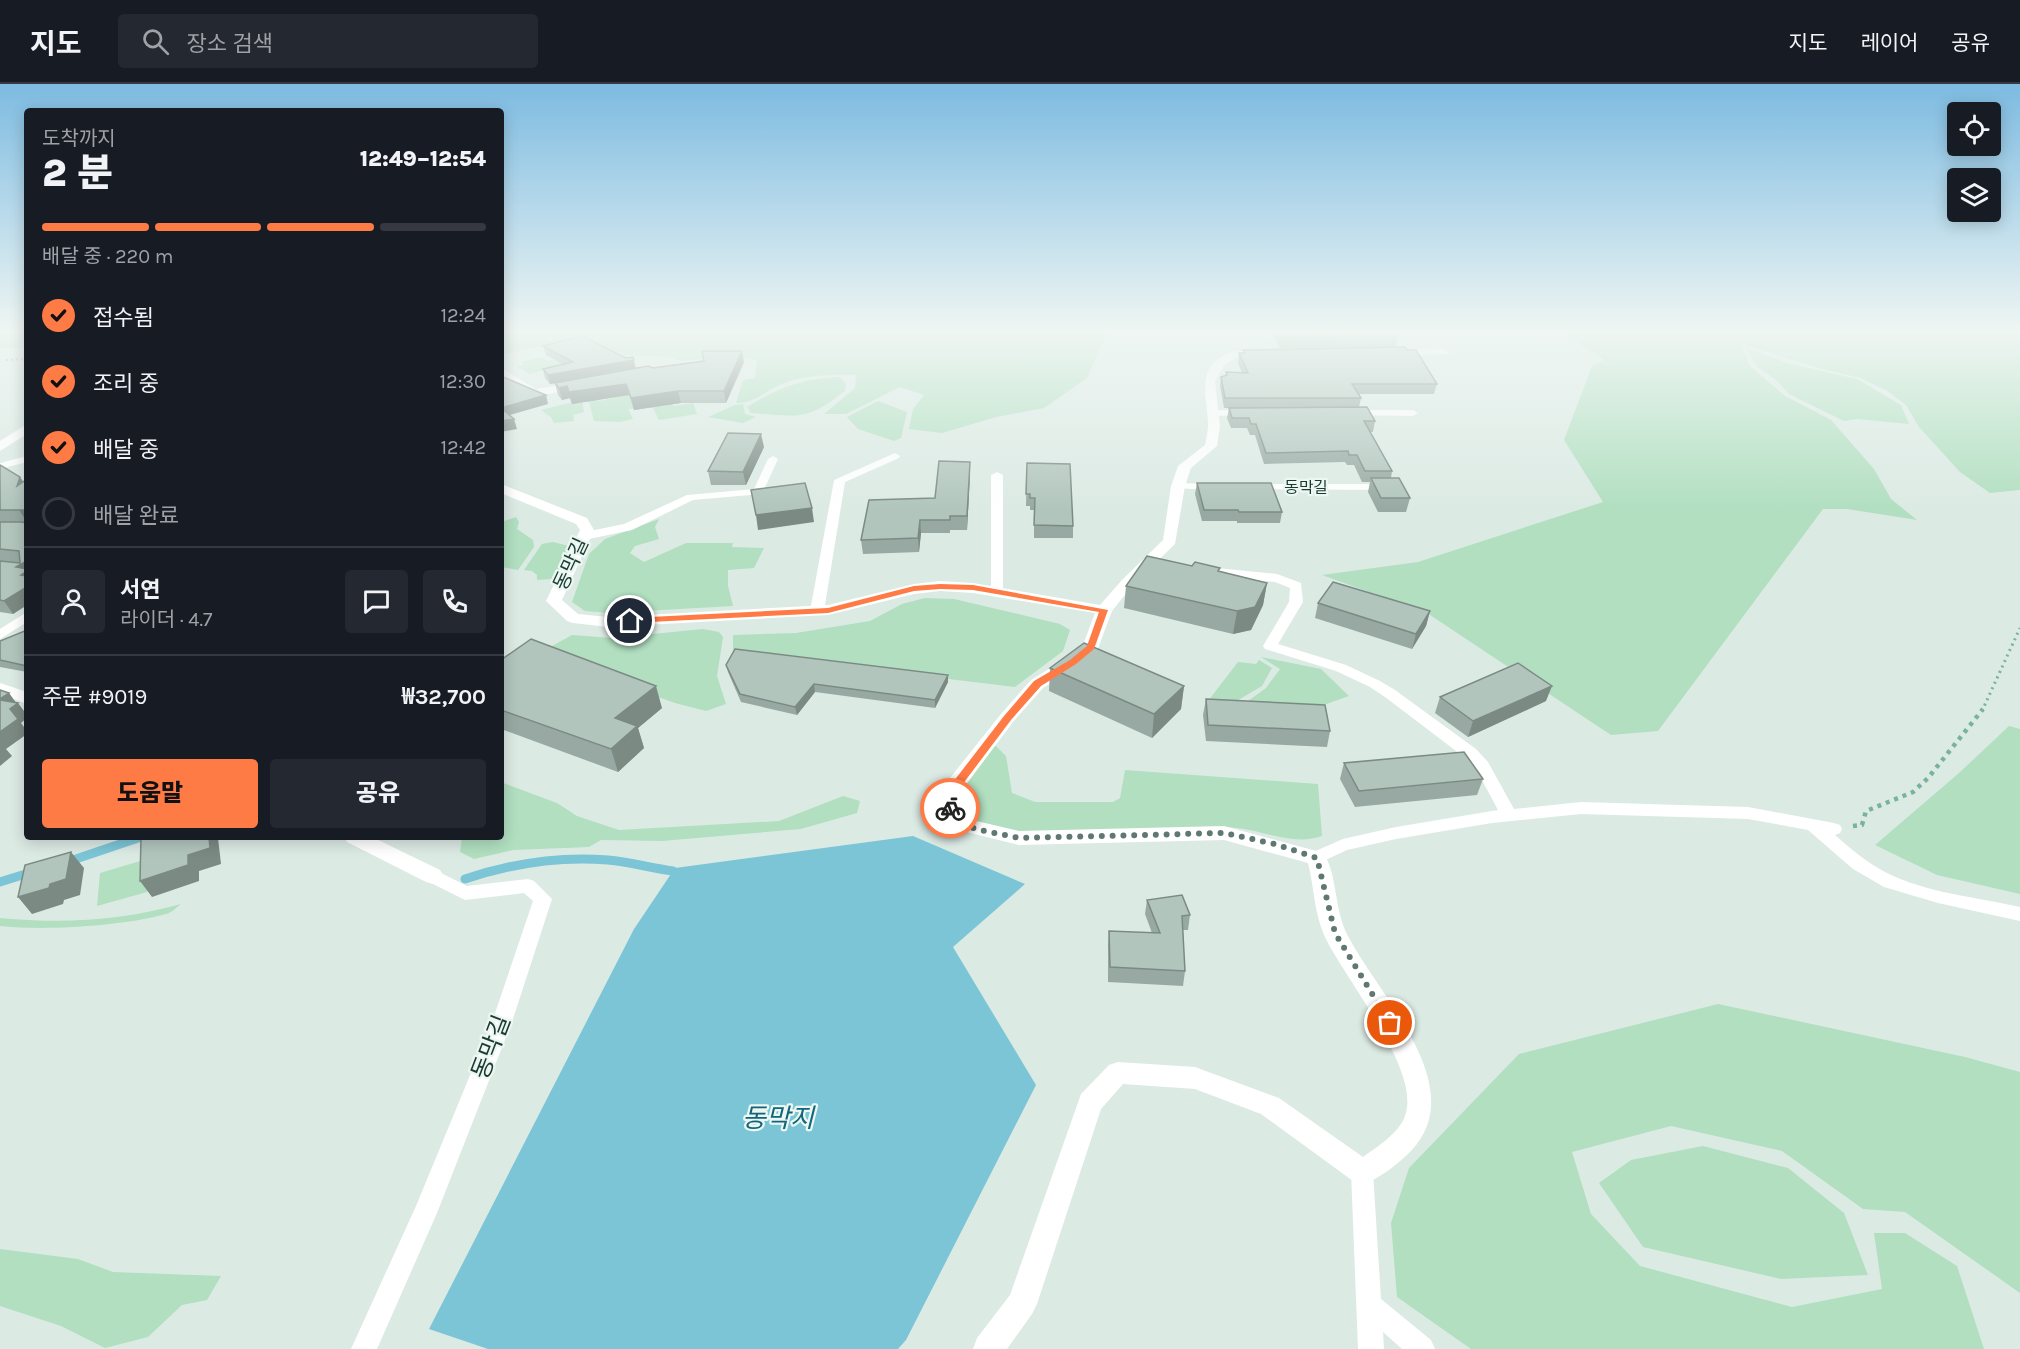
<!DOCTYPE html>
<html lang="ko">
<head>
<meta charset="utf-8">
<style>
	:root { --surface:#171b24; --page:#242831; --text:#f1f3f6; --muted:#9ea1a6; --line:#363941; --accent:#ff7b45 }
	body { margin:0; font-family:Karla,"Noto Sans KR",sans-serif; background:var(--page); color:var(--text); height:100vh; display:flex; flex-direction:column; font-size:22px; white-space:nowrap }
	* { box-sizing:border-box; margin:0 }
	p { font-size:20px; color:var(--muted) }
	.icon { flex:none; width:33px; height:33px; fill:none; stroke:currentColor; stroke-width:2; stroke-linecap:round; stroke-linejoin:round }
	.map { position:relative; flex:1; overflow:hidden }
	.panel { position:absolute; left:24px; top:24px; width:480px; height:732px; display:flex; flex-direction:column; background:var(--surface); border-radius:6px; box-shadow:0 3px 15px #0003 }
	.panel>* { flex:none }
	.fabs { position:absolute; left:1947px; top:18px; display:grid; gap:12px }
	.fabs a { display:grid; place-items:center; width:54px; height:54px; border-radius:6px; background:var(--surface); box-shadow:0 3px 15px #0003; font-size:30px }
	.pin { position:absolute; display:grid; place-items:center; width:51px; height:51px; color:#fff; margin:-26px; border:3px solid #fff; border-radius:50%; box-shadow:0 2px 6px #0007 }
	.courier { position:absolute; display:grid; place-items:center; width:60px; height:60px; margin:-30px; border:4px solid #ff7b45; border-radius:50%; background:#fff; color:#222; box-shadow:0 2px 8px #0007 }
	.overview em { font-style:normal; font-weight:800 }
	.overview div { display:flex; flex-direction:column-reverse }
	.overview { display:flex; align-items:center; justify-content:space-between; height:102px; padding:0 18px }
	h1 { font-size:39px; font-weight:800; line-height:45px }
	.bar { display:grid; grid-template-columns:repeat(4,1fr); gap:9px 6px; align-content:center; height:72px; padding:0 18px }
	.bar i { height:8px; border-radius:4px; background:var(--line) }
	.bar .on { background:var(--accent) }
	.bar p { grid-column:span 4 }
	.line { display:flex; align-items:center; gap:15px; padding:0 18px; border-top:2px solid var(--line) }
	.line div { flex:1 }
	.round { display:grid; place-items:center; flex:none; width:63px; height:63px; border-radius:6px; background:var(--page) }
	ol { padding:0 18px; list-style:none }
	li { display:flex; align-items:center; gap:18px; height:66px }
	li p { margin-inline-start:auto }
	li .icon { padding:6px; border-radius:50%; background:var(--accent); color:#111; stroke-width:4 }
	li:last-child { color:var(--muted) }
	li i { width:33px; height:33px; border:3px solid var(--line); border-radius:50% }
	.cta { display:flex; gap:12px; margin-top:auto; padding:12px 18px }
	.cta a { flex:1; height:69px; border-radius:6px; background:var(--accent); color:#111; font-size:24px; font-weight:800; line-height:69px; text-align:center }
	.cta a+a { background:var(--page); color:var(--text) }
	header { display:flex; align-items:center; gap:36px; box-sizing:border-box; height:84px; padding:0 30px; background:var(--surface); border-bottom:2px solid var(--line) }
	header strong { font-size:28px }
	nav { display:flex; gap:33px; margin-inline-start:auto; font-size:21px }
	.search { width:420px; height:54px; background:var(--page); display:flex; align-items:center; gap:15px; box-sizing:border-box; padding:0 21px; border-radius:6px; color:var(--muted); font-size:22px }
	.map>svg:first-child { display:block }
	.green { fill:#b1dfc0 }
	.water { fill:#7cc5d7 }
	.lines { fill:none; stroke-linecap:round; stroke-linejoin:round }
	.stream { stroke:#7cc5d7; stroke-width:9 }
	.path-far2 { stroke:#78b2a2; stroke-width:2; stroke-dasharray:2 3; stroke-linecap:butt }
	.path-far1 { stroke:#78b2a2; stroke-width:3; stroke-dasharray:2 4; stroke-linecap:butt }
	.path { stroke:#78b2a2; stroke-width:4.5; stroke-dasharray:4 5; stroke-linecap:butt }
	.service { fill:#fff; fill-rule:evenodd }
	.minor { fill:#fff; fill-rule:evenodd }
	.wall { fill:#98a9a3 }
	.shaded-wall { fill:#7c8a84 }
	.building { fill:#b1c5bd; stroke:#7c8a84; stroke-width:1.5 }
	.route { fill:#ff7b45 }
	.done { stroke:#5f7872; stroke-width:6; stroke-dasharray:0 10.8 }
	.labels { text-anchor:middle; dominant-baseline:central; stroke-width:4.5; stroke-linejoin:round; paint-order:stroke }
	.far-street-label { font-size:16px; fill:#1c3b34; stroke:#ecf7f2 }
	.street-label { font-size:20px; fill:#1c3b34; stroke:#ecf7f2 }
	.near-street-label { font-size:24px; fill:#1c3b34; stroke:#ecf7f2 }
	.near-water-label { font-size:26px; font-style:italic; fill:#11657c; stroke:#ecf7f2 }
</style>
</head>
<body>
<header>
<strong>지도</strong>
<div class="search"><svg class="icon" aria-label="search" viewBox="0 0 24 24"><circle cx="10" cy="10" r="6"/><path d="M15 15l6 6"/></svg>장소 검색</div>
<nav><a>지도</a><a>레이어</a><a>공유</a></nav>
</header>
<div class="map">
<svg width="2020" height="1265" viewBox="0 0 2020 1265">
	<rect width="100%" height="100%" fill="#dceae4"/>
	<!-- green -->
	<g class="green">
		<polygon points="5,249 27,249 27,263 0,264 0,255"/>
		<path d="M501,249H1107L1087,294L1044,324L996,333L942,349L909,345L913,325L924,311L900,303L846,330H824L855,304L856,291C831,291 806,290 782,300C764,307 757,319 736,319L743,296L755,294L757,276L727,271L683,277L670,273L624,271L583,253L501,271Z"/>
		<polygon points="1564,249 2020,249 2020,406 1990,409 1960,388 1919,343 1906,321 1886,306 1860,294 1822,285 1741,260 1750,282 1785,312 1831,336 1874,385 1891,415 1917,436 1847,425 1823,425 1658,647 1611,651 1427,529 1322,491 1418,478 1603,418 1564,356 1592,282 1604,276"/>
		<polygon points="1745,263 1787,279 1857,295 1901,321 1909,340 1857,335 1844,337 1789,310 1775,295 1757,283"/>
		<polygon points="566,272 576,277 530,290 517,283 524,281 521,278 541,273 548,277"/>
		<path d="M840,293L846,300L845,307C805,338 799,332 751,329L747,323C780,303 801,295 840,293Z"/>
		<polygon points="663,303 673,322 693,319 697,330 659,336 644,306"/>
		<polygon points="637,309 643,324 628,325 633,335 620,338 594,337 588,314 595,313 599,317"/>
		<polygon points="582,316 584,328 573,331 574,337 554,339 551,333 541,326"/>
		<polygon points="878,317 907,328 901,354 894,357 858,345 847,333"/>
		<polygon points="743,320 745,330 756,333 743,339 708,333 735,321"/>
		<polygon points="516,433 519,438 517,445 533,456 534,463 518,486 501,483 501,438"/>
		<polygon points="659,435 655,443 659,455 635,462 630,469 644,478 686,459 733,459 732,463 764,464 754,484 728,486 728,502 733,522 609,529 585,527 572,518 589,470 605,455"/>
		<polygon points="553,458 569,462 558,487 551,495 537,496 537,491 532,487 524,486 542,460"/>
		<polygon points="925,514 954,515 1060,540 1070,546 1063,567 1015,603 733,569 733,551 796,549 870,537 902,520"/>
		<polygon points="703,545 719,548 723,553 717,592 726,620 706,627 675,619 542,572 552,562 572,551 612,554"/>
		<polygon points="1261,573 1321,585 1349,612 1315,624 1241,622 1266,604 1280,585"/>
		<polygon points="1259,576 1272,584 1262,602 1235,618 1208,617 1238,578 1256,580"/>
		<polygon points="2009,642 2020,645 2020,810 1937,791 1875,761 1959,689"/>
		<path d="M993,659L1006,672L1012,709L1035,718H1113L1120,714L1125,686L1318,700L1322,752C1294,762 1265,747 1237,744C1171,737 1005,772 958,725L959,706Z"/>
		<polygon points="501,698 557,719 577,732 619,746 779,737 843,712 860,717 857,729 801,745 662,757 601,756 589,763 513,766 474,775 460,768 462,753 501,753"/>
		<polygon points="147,775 147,808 97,822 100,789"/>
		<path d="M181,820C176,824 171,829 166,830C123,842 44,847 0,842V834C63,840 120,837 181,820Z"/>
		<polygon points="1718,920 1965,973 2020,988 2020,1209 1905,1128 1863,1125 1782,1067 1671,1042 1572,1068 1591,1130 1640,1182 1792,1223 1882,1205 1874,1149 1905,1149 1957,1182 1984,1265 1471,1265 1397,1213 1391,1139 1409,1084 1519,970"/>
		<polygon points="1703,1062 1788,1084 1844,1129 1868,1191 1781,1195 1643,1163 1599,1099 1631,1076"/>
		<polygon points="0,1165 78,1175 113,1188 221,1192 207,1216 182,1221 148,1253 105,1264 61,1242 0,1222"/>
	</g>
	<!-- water -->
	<polygon class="water" points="913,752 1025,800 953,863 1036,1001 906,1256 898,1265 488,1265 429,1245 634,845 675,784"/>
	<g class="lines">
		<!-- stream -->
		<g class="stream">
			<polyline points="67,778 141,753"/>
			<path d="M465,795C510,780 561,772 608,776C630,778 651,784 673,787"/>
			<polyline points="0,798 32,788"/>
		</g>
		<!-- path-far2 -->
		<polyline class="path-far2" points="6,276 27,275"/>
		<!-- path-far1 -->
		<polyline class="path-far1" points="1982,627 2020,544"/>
		<!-- path -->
		<polyline class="path" points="1853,742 1862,741 1866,727 1913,708 1928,694 1983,625"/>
		<!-- service -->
		<g class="service">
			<polygon points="1248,326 1253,329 1252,331 1212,332 1207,329 1212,326"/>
			<polygon points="1350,326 1413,326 1418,329 1413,332 1346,331 1345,329"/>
			<polygon points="895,369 900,372 899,374 845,398 824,527 822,530 812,530 810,527 834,396"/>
			<polygon points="27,372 27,378 0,385 0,379"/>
			<polygon points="773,372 778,375 762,410 693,416 632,446 584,456 578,452 580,449 624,440 687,411 754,405 768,375"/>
			<polygon points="997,388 1003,391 1003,508 997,512 991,508 991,391"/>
			<polygon points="1178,399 1214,400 1220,403 1214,406 1174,404 1174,400"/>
			<polygon points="1253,400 1388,400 1394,403 1388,406 1249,405 1249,401"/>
			<path d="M1217,484L1277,490L1301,499L1303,518L1278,560L1346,581L1380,597L1395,606L1476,665L1488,678L1514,725L1581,718L1748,723L1834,739L1840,741L1842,745L1840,749L1835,751C1851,765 1867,779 1887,789C1927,809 1976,813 2020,823V837L1938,819L1884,803L1853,785L1808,746L1748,735L1581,730L1492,739L1396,755L1347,766L1317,780L1311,779L1308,774L1311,769L1343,755L1396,743L1498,726L1476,685L1464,673L1385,613L1370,603L1336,587L1265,565L1263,562L1289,518L1290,504L1275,498L1213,491L1211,488Z"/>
			<polygon points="27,528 27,538 0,555 0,545"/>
			<polygon points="433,785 467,802 528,795 534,797 552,815 512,938 437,1129 377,1265 351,1265 416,1122 492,938 533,817 524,809 465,816 427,797 424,792 427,787"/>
			<polygon points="1362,1077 1370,1080 1373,1088 1381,1215 1431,1256 1435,1265 1402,1265 1383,1248 1384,1265 1358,1265 1351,1088 1354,1080"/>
		</g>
		<!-- minor -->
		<g class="minor">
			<polygon points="1444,265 1449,268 1448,270 1393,272 1388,269 1393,266"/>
			<path d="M1235,267H1263L1268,270L1263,273H1237L1224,281L1215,297L1220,342L1217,362L1191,384L1185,402L1175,460L1132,502L1112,527L1097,567L1079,582L1043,604L1013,638L962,706L958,721L968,735L1019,747L1224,742L1324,769C1338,794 1334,826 1348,852C1378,911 1472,1003 1411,1067C1397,1081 1380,1094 1362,1101L1353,1097L1261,1030L1195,1005L1123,1000L1101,1025L1037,1220L1032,1230L1007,1265H973L977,1254L1010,1211L1081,1010L1109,981L1118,978L1195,983L1279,1014L1363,1073C1377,1063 1399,1049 1405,1032C1422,986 1343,893 1324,851C1314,828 1314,802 1308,779L1224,756L1019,761L954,745L938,722L946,699L1001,630L1031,596L1067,574L1083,561L1095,529L973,509L940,507L914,510L828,531L608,543L573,539L567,537L546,517L580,446L576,440L501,409V400L587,434L594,446L562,516L578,530L608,533L828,521L914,500L940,497L973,499L1100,521L1122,496L1163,456L1171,402L1178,382L1205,361C1206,354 1208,348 1208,342C1208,311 1192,280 1235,267Z"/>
			<polygon points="501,284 536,305 579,298 585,301 579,304 534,313 501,292"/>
			<polygon points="27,340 27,350 0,367 0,357"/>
			<polygon points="0,599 27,608 27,620 0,610"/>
			<polygon points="344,753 372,753 440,786 444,792 440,798 433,800 426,798 347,758"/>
		</g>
	</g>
	<!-- wall -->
	<g class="wall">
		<polygon points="1272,249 1396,249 1398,252 1396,263 1280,264"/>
		<polygon points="543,262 636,284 653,284 744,278 726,319 681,319 634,326 629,311 572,320 570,314 562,316 558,311 555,299 550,300 545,294 543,285 563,280 546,271"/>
		<polygon points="1243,266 1437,300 1434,310 1358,310 1361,314 1359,323 1375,337 1373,348 1370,348 1392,387 1391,394 1410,414 1406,428 1378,428 1368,408 1370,398 1362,398 1354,381 1347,381 1345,378 1264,380 1255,351 1250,351 1247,344 1231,344 1227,334 1229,324 1224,324 1220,302 1221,293 1226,291 1226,288 1242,289 1238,279 1239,269 1243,269"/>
		<polygon points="764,363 746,401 711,401 708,387"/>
		<polygon points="1027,379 1073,442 1073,454 1034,454 1034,426 1030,426 1030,422 1026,422"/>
		<polygon points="0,381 20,393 23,398 27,395 27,521 13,530 0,528"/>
		<polygon points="970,390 967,446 950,446 950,449 921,449 919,468 863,470 861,456 935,414"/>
		<polygon points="1197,399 1282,428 1280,439 1237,439 1237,437 1202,437 1195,410"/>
		<polygon points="1192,482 1219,487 1267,499 1263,521 1251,546 1233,550 1124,524 1126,502"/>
		<polygon points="1318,519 1430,527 1426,542 1412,565 1315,534"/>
		<polygon points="27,546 27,588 0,583 0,557"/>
		<polygon points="501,576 662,624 638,644 644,664 618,688 501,645"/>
		<polygon points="726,581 948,591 948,598 935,624 815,608 797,631 741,618 728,588"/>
		<polygon points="1050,584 1184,602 1181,625 1152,654 1049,607"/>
		<polygon points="1440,613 1546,617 1468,653 1435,629"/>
		<polygon points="1206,615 1330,647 1327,663 1206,657 1203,631"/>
		<polygon points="1344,679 1483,695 1477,711 1355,723 1340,695"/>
		<polygon points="1147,816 1190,831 1188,846 1183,846 1185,887 1183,902 1108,898 1108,861 1109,847 1152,849 1145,830"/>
	</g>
	<!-- shaded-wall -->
	<g class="shaded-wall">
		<polygon points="742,267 744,278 726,319 724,307"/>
		<polygon points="633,273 636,285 550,300 548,291"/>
		<polygon points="626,300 629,311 572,320 570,314 562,316 559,304 567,302"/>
		<polygon points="678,307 681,319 634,326 631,314"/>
		<polygon points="546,311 548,320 503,333 501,324"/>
		<polygon points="514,335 517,345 501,348 501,337"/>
		<polygon points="761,350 764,363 746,401 743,388"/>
		<polygon points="970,378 970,390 967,446 967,432"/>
		<polygon points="20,393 27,404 17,402"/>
		<polygon points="501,409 504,418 501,421"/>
		<polygon points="812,424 814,438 758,446 756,431"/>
		<polygon points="19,426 27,426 27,438"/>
		<polygon points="920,436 921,449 919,468 918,454"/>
		<polygon points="27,477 27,500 16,483"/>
		<polygon points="1267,499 1263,521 1251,546 1233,550 1237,527"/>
		<polygon points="27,503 27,521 13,530 4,517"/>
		<polygon points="1430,527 1426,542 1412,565 1416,550"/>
		<polygon points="948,591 948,598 935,624 935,616"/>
		<polygon points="814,600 815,608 797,631 795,623"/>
		<polygon points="656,602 662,624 638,644 644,664 618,688 611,665 615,634"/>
		<polygon points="1184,602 1181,625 1152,654 1154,630"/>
		<polygon points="1552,602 1546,617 1468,653 1473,637"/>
		<polygon points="9,609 17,620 18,619 27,631 27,634 21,639 27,647 27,650 6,665 12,672 0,682 0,615"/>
		<polygon points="209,753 217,753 218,754 221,780 199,787 199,797 152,813 140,797 188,771"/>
		<polygon points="71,768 84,784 80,811 64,816 63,820 32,830 18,813 50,800"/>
	</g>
	<!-- building -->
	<g class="building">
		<polygon points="1280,249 1396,249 1398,252 1281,253"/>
		<polygon points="582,252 626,274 633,273 634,276 548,291 543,285 573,278 543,262"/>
		<polygon points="1405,263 1407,266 1416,266 1437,300 1352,300 1361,314 1225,314 1221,293 1227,291 1226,288 1248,289 1239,269 1245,269 1243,266"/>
		<polygon points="702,267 742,267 724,307 678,307 631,314 626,300 569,308 567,302 559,304 555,299 648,282 653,284 704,277"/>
		<polygon points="501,292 546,311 501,324"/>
		<polygon points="1367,323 1375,337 1364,337 1392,387 1365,387 1357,371 1349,371 1348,367 1266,369 1256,340 1251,340 1249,334 1232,334 1229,324"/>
		<polygon points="501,324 514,335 501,337"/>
		<polygon points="728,349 761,350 743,388 708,387"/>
		<polygon points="939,377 970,378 967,432 950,432 950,436 920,436 918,454 861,456 869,416 935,414"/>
		<polygon points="1027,379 1070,380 1073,442 1034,441 1035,414 1030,414 1030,410 1026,410"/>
		<polygon points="0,381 20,393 17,402 27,395 27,426 0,426"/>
		<polygon points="1371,394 1399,394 1410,414 1381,414"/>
		<polygon points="805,399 812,424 756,431 751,406"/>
		<polygon points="1197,399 1271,399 1282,428 1239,428 1238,426 1204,426"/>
		<polygon points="0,438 21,438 27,439 27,477 16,483 27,485 27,487 21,491 27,492 27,503 4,517 0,516 0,477 20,479 19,467 0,465"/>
		<polygon points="1147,472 1192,482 1195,478 1220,484 1218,487 1267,499 1255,523 1237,527 1126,502"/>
		<polygon points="1333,498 1430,527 1416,550 1318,519"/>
		<polygon points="27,546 27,582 0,576 0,557"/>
		<polygon points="531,555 656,602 615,634 637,642 611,665 501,626 501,576"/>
		<polygon points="1084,559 1184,602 1154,630 1050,584"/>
		<polygon points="735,565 948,591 935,616 814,600 795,623 740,610 726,581"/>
		<polygon points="1518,579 1552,602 1473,637 1440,613"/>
		<polygon points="0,606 9,609 0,615"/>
		<polygon points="1206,615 1325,621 1330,647 1208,641"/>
		<polygon points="0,616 18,619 10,625 18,635 0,648"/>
		<polygon points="1464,668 1483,695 1359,707 1344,679"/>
		<polygon points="141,753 209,753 210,764 188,771 188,781 140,797"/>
		<polygon points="71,768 66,795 50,800 49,804 18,813 25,781"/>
		<polygon points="1182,811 1190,831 1182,832 1185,887 1110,883 1109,847 1160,849 1147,816"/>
	</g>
	<!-- sky -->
	<linearGradient id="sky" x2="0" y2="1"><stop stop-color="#7dbbe1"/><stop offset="0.58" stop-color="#eff6f3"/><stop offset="1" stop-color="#eff6f3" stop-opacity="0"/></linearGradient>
	<rect width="2020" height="426" fill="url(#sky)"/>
	<!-- route -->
	<polygon class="route" points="940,500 973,501 1108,526 1094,565 1076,580 1041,602 1011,636 959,705 955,724 950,728 944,724 950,702 1004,632 1034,597 1070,576 1087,562 1099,528 973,506 940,505 914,507 828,529 630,539 626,537 630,534 828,524 914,502"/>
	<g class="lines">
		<!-- done -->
		<polyline class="done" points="950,724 961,740 980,746 1019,754 1224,749 1275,760 1317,774 1335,849 1390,939"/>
	</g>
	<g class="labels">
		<!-- far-street labels -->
		<g class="far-street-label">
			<text x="1306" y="403">동막길</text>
		</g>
		<!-- street labels -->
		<g class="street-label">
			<text transform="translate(571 480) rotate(-65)">동막길</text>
		</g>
		<!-- near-street labels -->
		<g class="near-street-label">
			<text transform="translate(491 963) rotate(-69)">동막길</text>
		</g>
		<!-- near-water labels -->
		<g class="near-water-label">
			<text x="778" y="1034">동막지</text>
		</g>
	</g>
</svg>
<div class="fabs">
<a><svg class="icon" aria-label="locate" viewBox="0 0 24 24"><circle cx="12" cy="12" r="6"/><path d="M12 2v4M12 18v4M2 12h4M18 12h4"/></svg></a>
<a><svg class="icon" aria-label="layers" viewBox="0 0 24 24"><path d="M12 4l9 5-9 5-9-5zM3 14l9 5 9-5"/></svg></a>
</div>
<div class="pin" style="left:1390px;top:939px;background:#ea580c"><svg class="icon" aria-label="bag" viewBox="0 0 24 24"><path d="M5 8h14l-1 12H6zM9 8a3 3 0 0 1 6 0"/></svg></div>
<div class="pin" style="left:630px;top:537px;background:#1f2937"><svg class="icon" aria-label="home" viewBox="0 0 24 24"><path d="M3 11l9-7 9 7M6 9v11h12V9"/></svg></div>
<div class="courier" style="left:950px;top:724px"><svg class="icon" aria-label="bike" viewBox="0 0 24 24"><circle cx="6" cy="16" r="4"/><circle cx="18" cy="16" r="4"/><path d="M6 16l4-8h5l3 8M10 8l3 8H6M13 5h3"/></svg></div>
<section class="panel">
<div class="overview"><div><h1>2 분</h1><p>도착까지</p></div><em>12:49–12:54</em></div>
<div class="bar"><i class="on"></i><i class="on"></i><i class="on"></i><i></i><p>배달 중 · 220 m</p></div>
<ol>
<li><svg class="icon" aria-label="check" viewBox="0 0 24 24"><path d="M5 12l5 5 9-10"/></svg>접수됨<p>12:24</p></li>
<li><svg class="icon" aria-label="check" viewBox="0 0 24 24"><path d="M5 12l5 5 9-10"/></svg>조리 중<p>12:30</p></li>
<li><svg class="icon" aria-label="check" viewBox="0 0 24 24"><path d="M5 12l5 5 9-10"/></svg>배달 중<p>12:42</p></li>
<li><i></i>배달 완료</li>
</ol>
<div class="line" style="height:108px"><a class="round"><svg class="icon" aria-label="person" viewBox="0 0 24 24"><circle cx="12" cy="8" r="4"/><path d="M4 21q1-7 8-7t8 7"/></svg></a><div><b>서연</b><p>라이더 · 4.7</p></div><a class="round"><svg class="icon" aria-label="chat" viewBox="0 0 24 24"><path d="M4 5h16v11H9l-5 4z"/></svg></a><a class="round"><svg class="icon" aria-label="phone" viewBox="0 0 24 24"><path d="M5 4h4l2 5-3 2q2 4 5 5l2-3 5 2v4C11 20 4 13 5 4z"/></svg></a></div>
<div class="line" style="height:78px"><div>주문 #9019</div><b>₩32,700</b></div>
<div class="cta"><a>도움말</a><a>공유</a></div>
</section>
</div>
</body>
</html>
